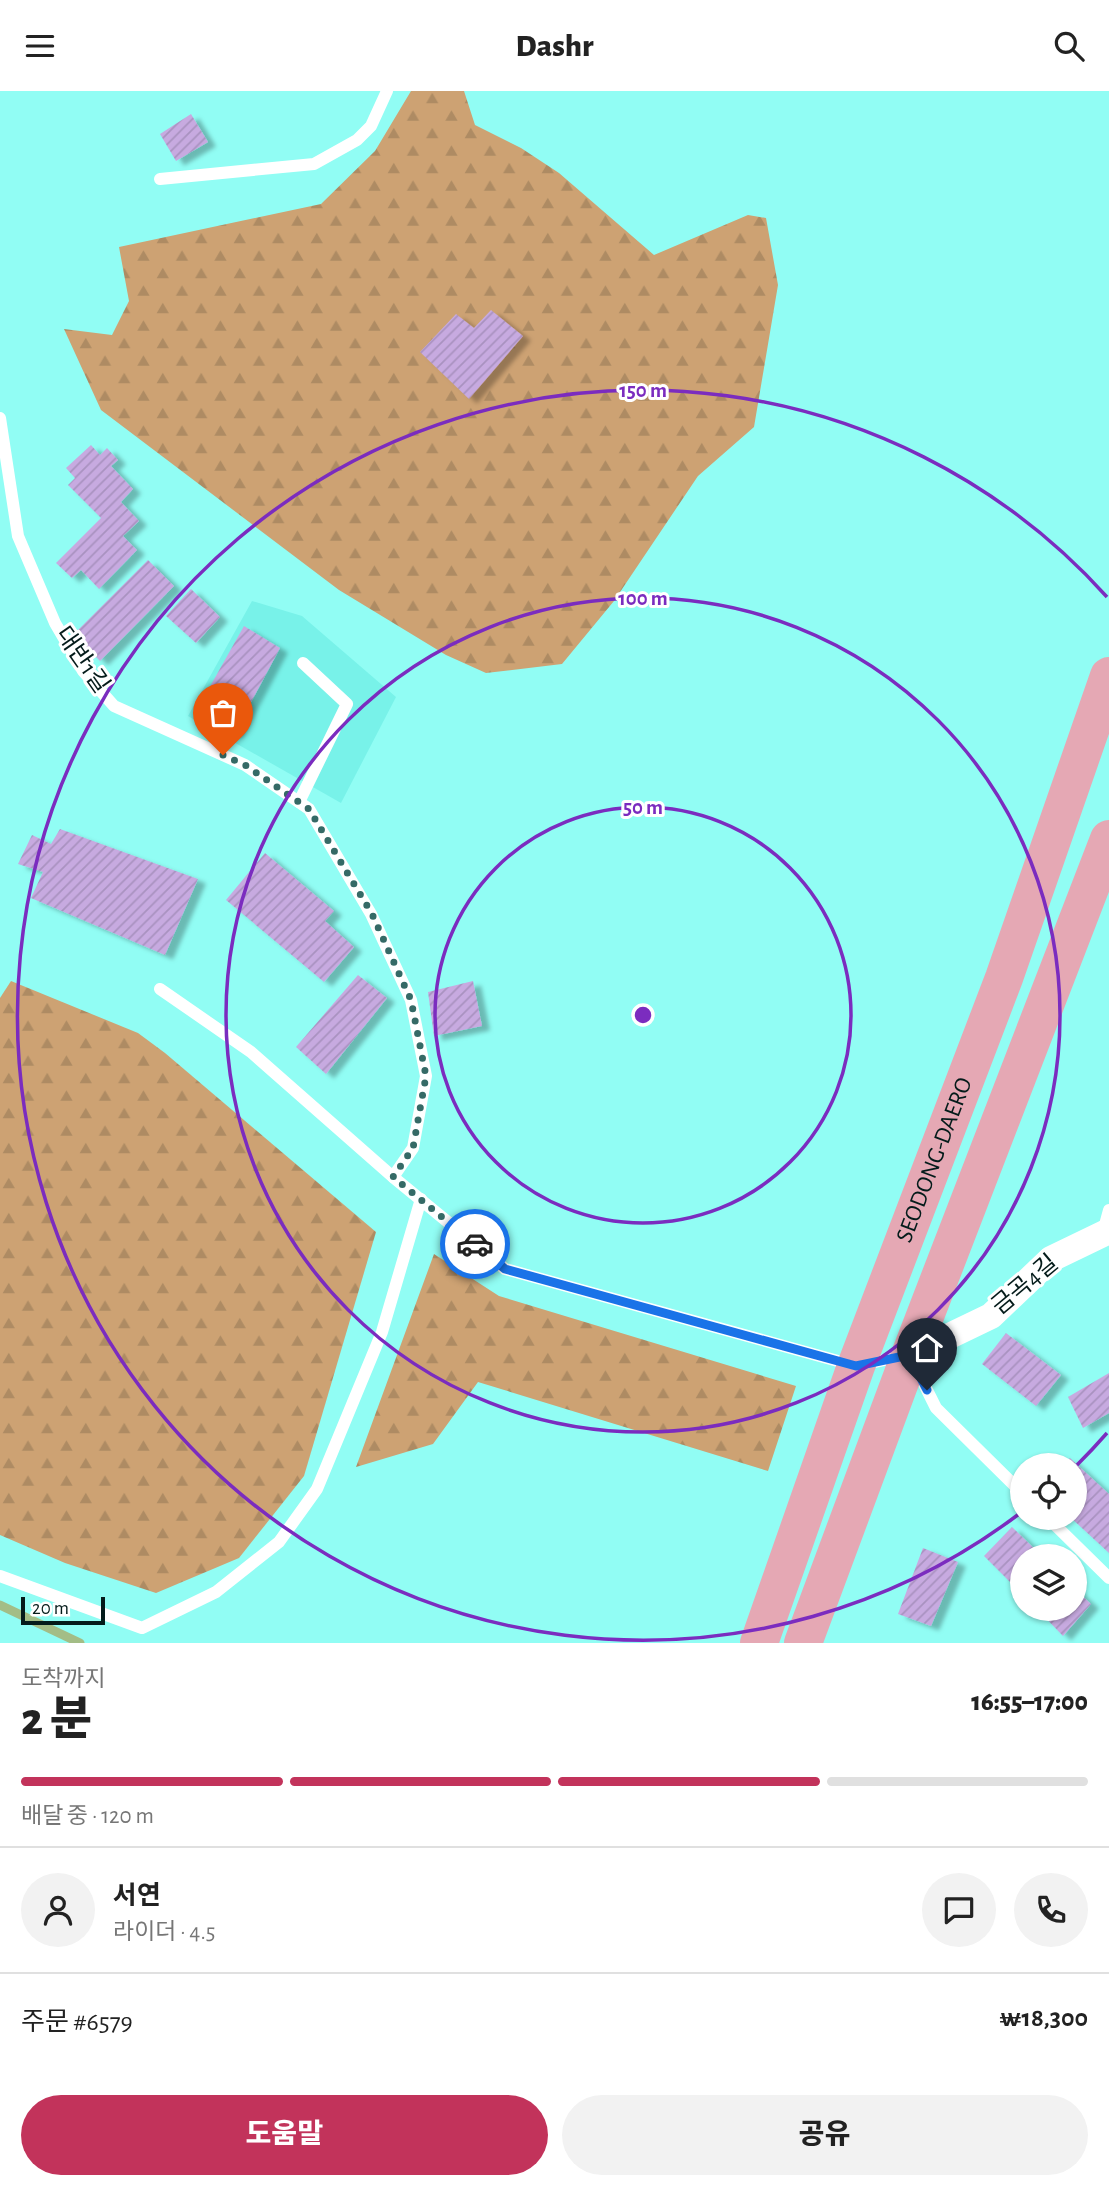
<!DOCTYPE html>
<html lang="ko">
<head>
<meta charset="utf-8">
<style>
	:root { --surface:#fff; --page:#f2f2f2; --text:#222; --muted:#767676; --line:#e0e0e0; --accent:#c2335b }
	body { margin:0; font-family:"Alegreya Sans","Noto Sans KR",sans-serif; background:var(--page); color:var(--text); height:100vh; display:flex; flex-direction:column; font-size:26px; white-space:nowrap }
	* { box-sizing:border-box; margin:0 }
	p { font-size:23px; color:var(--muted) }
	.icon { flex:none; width:38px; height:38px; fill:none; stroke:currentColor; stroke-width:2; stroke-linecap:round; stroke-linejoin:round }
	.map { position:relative; height:1552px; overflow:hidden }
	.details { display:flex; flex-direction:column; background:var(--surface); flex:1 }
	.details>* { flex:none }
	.tools { position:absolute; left:1010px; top:1362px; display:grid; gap:14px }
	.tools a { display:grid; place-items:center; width:77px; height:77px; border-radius:50%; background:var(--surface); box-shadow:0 2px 5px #0004; font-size:35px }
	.scale { position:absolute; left:21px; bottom:18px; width:84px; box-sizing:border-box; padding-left:7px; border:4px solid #041b1a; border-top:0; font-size:19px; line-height:24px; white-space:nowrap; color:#041b1a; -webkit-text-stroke:5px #fff; paint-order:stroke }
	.pin { position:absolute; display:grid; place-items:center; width:60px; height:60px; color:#fff; margin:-72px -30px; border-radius:50% 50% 50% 0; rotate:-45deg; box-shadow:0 0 7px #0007 }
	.pin .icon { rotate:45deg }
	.courier { position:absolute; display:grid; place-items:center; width:70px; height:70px; margin:-35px; border:5px solid #1a73e8; border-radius:50%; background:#fff; color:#222; box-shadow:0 2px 9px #0007 }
	.overview em { font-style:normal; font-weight:800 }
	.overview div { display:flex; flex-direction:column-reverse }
	.overview { display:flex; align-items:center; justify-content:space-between; height:119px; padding:0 21px }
	h1 { font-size:46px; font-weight:800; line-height:52px }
	.bar { display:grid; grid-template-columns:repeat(4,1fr); gap:10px 7px; align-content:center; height:84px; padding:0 21px }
	.bar i { height:9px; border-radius:5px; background:var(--line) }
	.bar .active { background:var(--accent) }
	.bar p { grid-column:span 4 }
	.line { display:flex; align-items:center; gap:18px; padding:0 21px; border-top:2px solid var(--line) }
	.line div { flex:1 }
	.round { display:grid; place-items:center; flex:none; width:74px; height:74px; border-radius:37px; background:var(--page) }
	.cta { display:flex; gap:14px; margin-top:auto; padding:14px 21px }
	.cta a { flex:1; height:80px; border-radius:42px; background:var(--accent); color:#fff; font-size:28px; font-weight:800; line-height:80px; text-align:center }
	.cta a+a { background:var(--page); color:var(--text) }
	header { display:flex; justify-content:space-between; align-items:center; height:91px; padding:0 21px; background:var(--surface); font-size:32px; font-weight:800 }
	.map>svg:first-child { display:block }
	.built { fill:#78f2e9 }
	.forest { fill:url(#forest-firs) }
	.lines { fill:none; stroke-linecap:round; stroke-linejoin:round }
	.stream { stroke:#a3bd86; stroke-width:9 }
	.building { fill:url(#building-hatch); filter:url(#shadow) }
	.lane { stroke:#fff; stroke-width:12 }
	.street { stroke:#fff; stroke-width:26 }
	.primary { stroke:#e5a8b4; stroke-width:38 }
	.done { stroke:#356a66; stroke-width:7; stroke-dasharray:0 12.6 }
	.route { stroke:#1a73e8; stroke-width:9 }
	.ring { fill:none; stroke:#7b2cbf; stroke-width:3.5 }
	.labels { text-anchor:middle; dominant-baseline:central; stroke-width:6; stroke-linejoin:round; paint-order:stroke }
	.street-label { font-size:24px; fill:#041b1a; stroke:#fff }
	.centre { fill:#7b2cbf; stroke:#fff; stroke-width:3.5 }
	.ring-label { font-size:21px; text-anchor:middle; font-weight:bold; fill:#7b2cbf; stroke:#fff; stroke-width:6; stroke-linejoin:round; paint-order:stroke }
</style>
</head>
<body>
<header><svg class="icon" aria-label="menu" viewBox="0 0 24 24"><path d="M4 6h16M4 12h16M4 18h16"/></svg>Dashr<svg class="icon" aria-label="search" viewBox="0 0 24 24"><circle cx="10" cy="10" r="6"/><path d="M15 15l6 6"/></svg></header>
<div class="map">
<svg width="1109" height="1552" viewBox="0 0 1109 1552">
	<defs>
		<pattern id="forest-firs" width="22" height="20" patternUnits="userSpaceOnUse" patternTransform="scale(1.75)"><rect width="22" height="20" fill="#cda273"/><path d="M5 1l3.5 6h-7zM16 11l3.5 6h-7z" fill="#ae8b63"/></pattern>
		<pattern id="building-hatch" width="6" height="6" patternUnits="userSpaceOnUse" patternTransform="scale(1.75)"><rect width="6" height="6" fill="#c7aae0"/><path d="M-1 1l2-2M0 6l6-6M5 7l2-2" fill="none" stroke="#a992c0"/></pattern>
		<filter id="shadow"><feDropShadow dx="8" dy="4.5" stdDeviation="2" flood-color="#0004"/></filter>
	</defs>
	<rect width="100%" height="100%" fill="#91fdf4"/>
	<!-- built -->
	<polygon class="built" points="252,510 302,525 396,606 341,712 188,625"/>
	<!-- forest -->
	<g class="forest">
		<polygon points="411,0 464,0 475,34 521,57 559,82 654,164 748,124 766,127 778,194 754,336 698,385 614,510 562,573 486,582 446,564 339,499 101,319 64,238 112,244 129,210 119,156 321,113 375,60"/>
		<polygon points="11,890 138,942 165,962 376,1141 304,1385 239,1467 156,1502 65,1472 0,1444 0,907"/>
		<polygon points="434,1163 499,1205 796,1295 768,1380 478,1291 433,1353 356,1376"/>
	</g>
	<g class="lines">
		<!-- stream -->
		<polyline class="stream" points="0,1514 80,1552"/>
	</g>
	<!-- building -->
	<g class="building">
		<polygon points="191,23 208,51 176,70 160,43"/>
		<polygon points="491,219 523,245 469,308 420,261 456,223 474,237"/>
		<polygon points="91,354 100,364 107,357 118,369 111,375 133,398 121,411 139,430 123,445 137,459 99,498 81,479 72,487 56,472 101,427 68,394 75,387 66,377"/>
		<polygon points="148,469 174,495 100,570 74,543"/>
		<polygon points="191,498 220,526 196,552 166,525"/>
		<polygon points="244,535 280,557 234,643 194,624"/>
		<polygon points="60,738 198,788 165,864 31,807 43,781 18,773 32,744 51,753"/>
		<polygon points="265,762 334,820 325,830 354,856 324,891 226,809"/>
		<polygon points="358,884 387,907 326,983 296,956"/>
		<polygon points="473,890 482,935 434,945 428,901"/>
		<polygon points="1006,1242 1061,1284 1036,1315 982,1273"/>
		<polygon points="1109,1282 1109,1322 1083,1337 1068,1306"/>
		<polygon points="1070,1367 1109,1403 1109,1462 1070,1426 1074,1426 1074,1374 1064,1374"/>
		<polygon points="1012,1436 1042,1465 1022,1465 1022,1503 984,1465"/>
		<polygon points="923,1457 958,1471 931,1535 898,1523"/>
		<polygon points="1074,1497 1091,1513 1063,1545 1036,1517 1074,1517"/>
	</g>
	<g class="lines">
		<!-- lane -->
		<g class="lane">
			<polyline points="160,88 314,73 357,49 371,35 387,0"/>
			<polyline points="0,327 18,445 55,532 83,580 114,615 245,674 309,718 371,823 411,909 426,985 413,1057 393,1086"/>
			<polyline points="299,711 347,613 303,572"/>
			<polyline points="160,898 251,961 393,1086 505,1178 856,1275 904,1265"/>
			<polyline points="1103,1141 1109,1119"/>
			<polyline points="915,1275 936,1317 1022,1402"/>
			<polyline points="1047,1426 1109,1487"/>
			<polyline points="0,1485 142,1537 216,1501 279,1451 317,1398 382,1241 421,1108"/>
		</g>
		<!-- street -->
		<polyline class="street" points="910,1264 991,1225 1051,1168 1109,1140"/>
		<!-- primary -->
		<g class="primary">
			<path id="s1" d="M759,1552L856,1275L1004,887L1109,585"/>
			<polyline points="803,1552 910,1264 1109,748"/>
		</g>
	</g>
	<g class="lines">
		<!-- done -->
		<polyline class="done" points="223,664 245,674 309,718 372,823 411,909 426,985 413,1057 393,1086 475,1153"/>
		<!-- route -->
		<polyline class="route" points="475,1153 505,1178 856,1275 909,1264 927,1299"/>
	</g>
	<!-- distance rings -->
	<g class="ring">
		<circle cx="643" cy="924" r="208"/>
		<circle cx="643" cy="924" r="417"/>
		<path d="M1107 1342A625 625 0 0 1 1077 1374M1019 1423A625 625 0 1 1 1107 506"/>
	</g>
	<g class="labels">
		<!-- street labels -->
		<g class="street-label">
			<text transform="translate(82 569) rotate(55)">대반1길</text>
			<text stroke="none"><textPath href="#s1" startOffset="514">SEODONG-DAERO</textPath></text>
			<text transform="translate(1025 1194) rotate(-40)">금곡4길</text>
		</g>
	</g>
	<circle cx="643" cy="924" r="10" class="centre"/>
	<g class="ring-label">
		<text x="643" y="306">150 m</text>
		<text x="643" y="514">100 m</text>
		<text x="643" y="723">50 m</text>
	</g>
</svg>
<div class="tools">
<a><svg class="icon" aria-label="locate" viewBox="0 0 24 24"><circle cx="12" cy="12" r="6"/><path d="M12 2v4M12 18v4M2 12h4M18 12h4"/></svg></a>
<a><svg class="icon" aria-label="layers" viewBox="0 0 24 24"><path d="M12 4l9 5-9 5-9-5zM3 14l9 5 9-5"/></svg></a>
</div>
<div class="scale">20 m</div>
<div class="pin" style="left:223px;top:664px;background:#ea580c"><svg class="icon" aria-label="bag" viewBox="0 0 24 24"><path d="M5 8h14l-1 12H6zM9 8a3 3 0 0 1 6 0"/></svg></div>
<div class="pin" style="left:927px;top:1299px;background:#1f2937"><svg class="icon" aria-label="home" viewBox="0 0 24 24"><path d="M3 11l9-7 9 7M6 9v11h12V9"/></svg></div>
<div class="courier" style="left:475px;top:1153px"><svg class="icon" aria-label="car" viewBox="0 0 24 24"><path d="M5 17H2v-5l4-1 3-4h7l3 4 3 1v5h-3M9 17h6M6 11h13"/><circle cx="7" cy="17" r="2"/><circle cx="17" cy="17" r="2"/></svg></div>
</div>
<section class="details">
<div class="overview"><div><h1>2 분</h1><p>도착까지</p></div><em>16:55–17:00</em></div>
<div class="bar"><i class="active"></i><i class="active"></i><i class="active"></i><i></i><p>배달 중 · 120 m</p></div>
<div class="line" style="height:126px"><a class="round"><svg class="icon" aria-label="person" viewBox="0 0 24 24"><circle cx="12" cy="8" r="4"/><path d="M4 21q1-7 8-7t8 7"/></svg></a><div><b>서연</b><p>라이더 · 4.5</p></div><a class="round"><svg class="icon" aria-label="chat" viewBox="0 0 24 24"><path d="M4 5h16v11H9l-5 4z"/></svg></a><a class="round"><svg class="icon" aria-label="phone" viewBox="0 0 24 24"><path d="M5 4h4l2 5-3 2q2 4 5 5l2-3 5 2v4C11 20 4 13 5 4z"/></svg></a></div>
<div class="line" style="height:91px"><div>주문 #6579</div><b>₩18,300</b></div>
<div class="cta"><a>도움말</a><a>공유</a></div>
</section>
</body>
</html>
